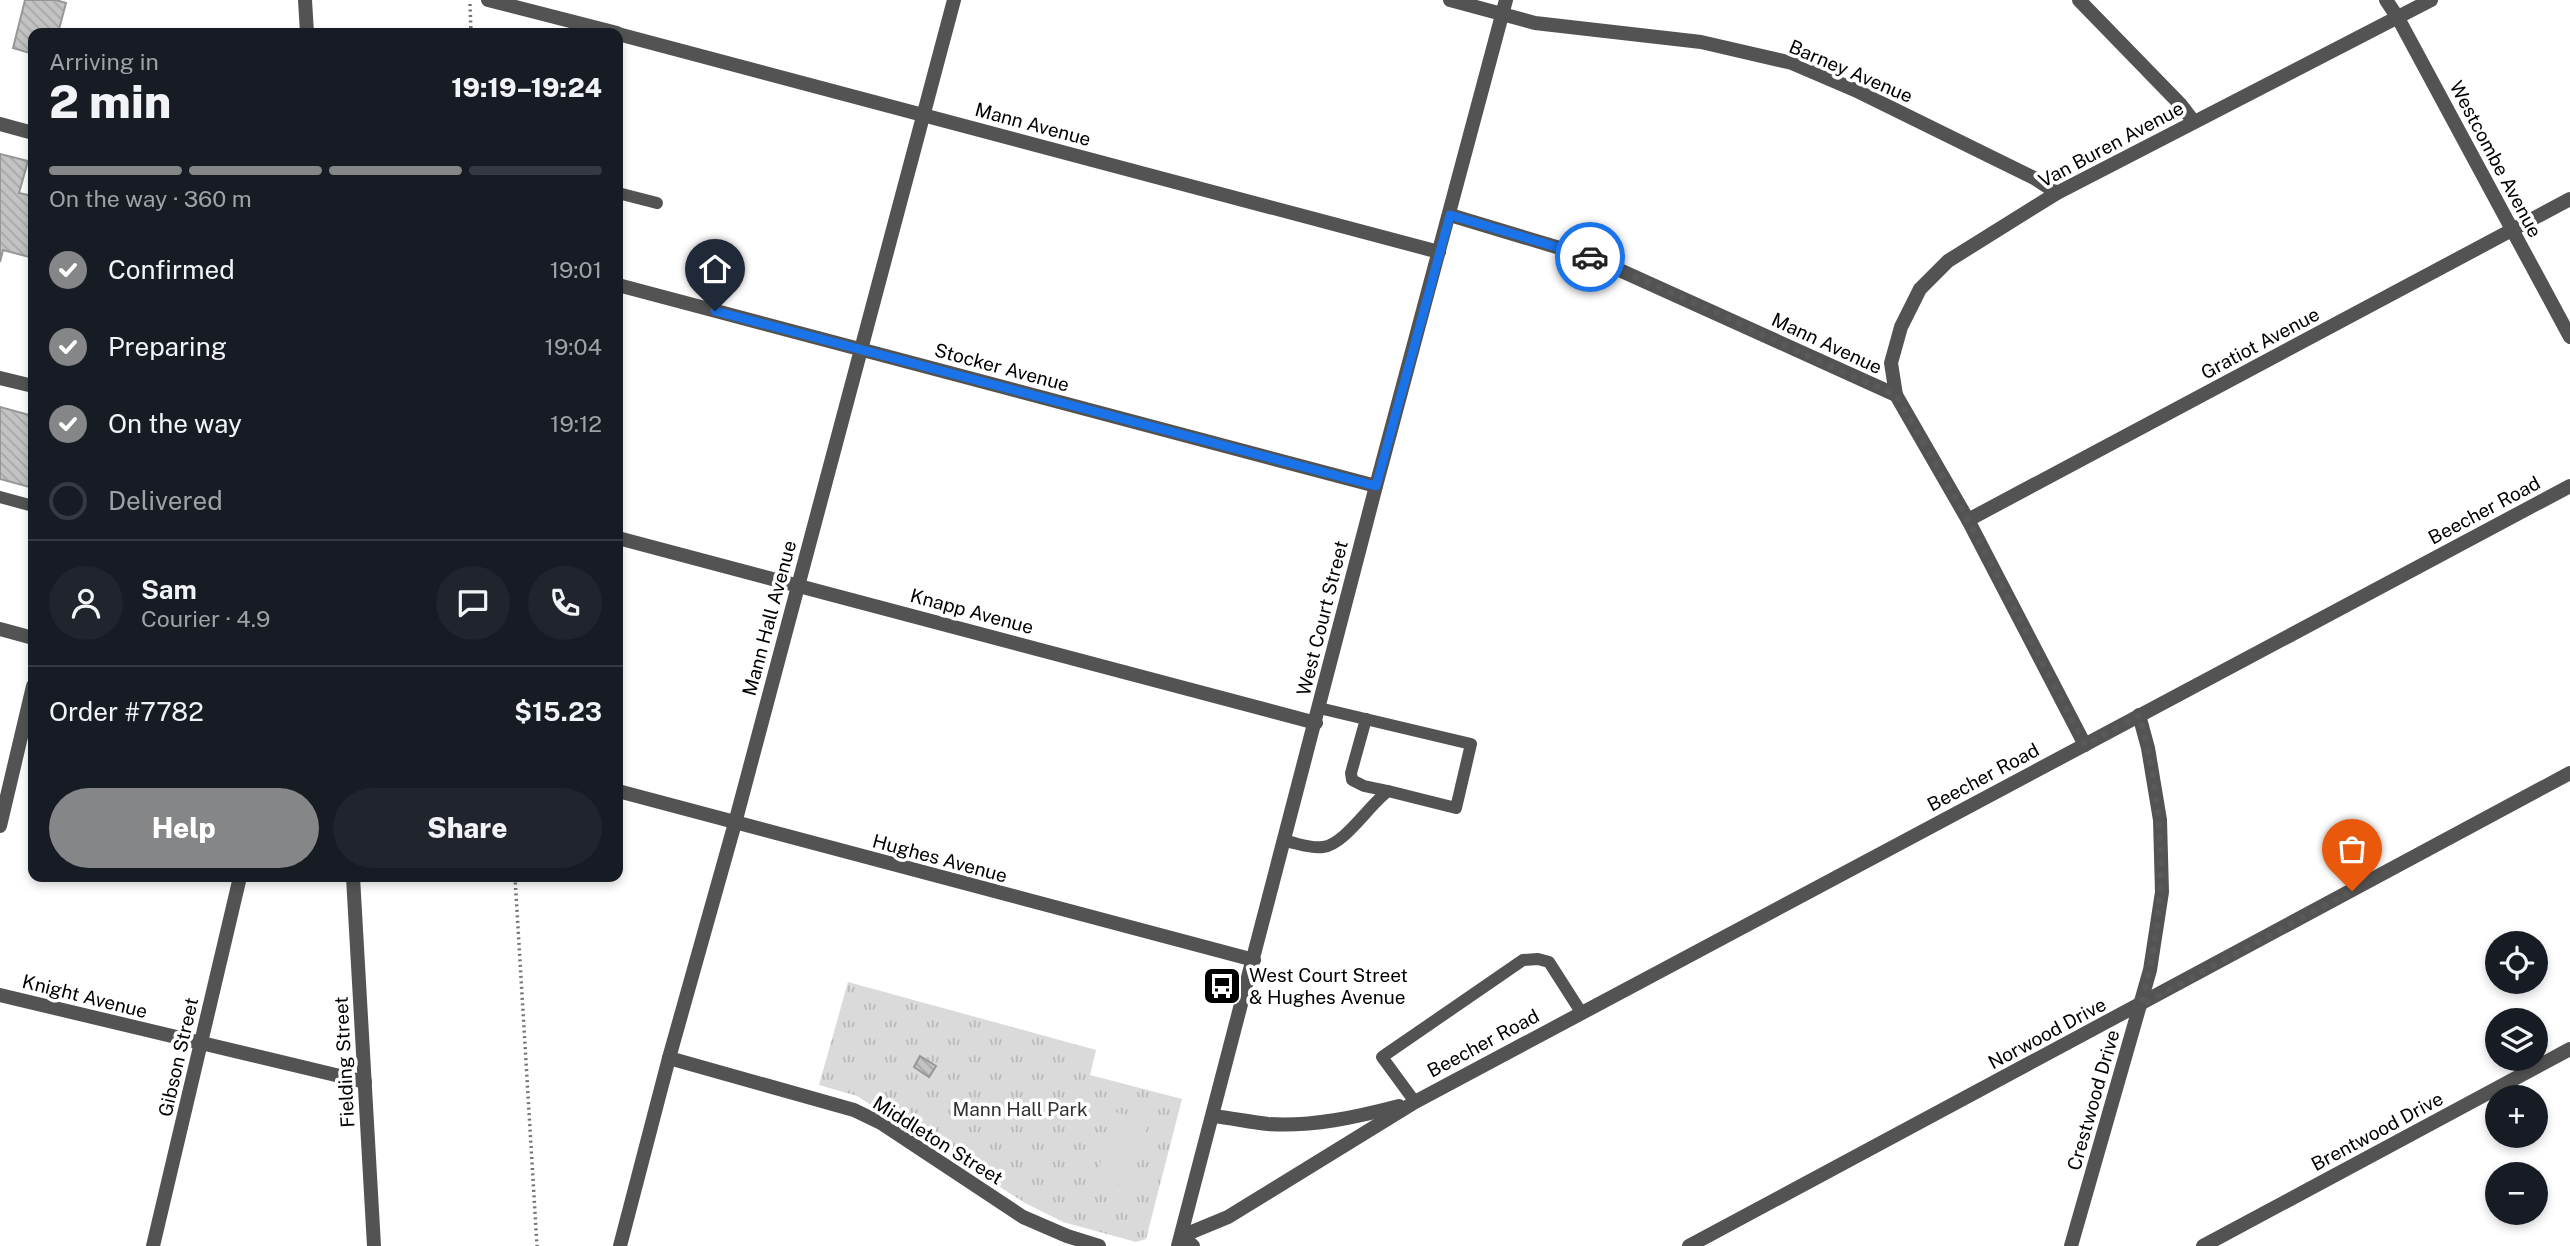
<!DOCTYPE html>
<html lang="en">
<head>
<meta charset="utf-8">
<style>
	:root { --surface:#171b24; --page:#20242c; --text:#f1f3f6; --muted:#9ea1a6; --line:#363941; --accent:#858687 }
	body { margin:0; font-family:"Public Sans",sans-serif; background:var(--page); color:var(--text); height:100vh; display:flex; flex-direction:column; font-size:26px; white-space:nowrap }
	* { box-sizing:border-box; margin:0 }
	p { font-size:23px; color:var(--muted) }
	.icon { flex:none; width:38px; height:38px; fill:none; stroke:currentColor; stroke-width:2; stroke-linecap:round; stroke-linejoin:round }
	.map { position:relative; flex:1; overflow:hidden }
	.sheet { position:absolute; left:28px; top:28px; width:595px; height:854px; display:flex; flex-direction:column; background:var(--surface); border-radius:14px; box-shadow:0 4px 10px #0003 }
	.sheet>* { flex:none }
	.fabs { position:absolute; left:2485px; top:931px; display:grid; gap:14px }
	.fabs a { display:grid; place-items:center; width:63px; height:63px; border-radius:50%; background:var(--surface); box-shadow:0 4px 10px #0003; font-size:35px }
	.pin { position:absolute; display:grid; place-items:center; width:60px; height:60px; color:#fff; margin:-72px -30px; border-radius:50% 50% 50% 0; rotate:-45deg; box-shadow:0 0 7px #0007 }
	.pin .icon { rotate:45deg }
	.courier { position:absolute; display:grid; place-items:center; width:70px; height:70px; margin:-35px; border:5px solid #1a73e8; border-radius:50%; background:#fff; color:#222; box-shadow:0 2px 9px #0007 }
	.headline em { font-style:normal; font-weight:800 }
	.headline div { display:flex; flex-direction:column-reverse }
	.headline { display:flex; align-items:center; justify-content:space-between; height:119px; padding:0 21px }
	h1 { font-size:46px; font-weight:800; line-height:52px }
	.bar { display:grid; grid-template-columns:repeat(4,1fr); gap:10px 7px; align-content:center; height:84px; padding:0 21px }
	.bar i { height:9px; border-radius:5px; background:var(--line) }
	.bar .on { background:var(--accent) }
	.bar p { grid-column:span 4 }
	.line { display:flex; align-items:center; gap:18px; padding:0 21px; border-top:2px solid var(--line) }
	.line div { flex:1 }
	.round { display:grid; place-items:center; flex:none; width:74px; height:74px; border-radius:37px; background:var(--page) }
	ol { padding:0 21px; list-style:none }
	li { display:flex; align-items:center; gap:21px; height:77px }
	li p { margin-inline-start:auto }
	li .icon { padding:7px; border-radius:50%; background:var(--accent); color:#fff; stroke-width:4 }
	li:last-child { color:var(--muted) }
	li i { width:38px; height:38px; border:4px solid var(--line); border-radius:50% }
	.action { display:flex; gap:14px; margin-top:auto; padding:14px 21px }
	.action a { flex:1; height:80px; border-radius:42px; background:var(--accent); color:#fff; font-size:28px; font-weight:800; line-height:80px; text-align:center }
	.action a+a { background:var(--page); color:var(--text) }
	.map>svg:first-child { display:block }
	.grass { fill:url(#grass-tufts) }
	.pitch { fill:#dadada }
	.building { fill:url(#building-back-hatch); stroke:#979797; stroke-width:2 }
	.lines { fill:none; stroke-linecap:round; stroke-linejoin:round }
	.path { stroke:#757575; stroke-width:3.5; stroke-dasharray:2 3.5; stroke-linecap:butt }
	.service { stroke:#535353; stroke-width:12 }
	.minor { stroke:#535353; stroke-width:14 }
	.tertiary { stroke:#535353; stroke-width:14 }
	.done { stroke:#595959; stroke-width:7; stroke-dasharray:0 12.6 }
	.route { stroke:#1a73e8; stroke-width:9 }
	.labels { text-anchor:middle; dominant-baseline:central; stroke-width:7; stroke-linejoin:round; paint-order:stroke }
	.street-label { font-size:19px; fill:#000; stroke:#fff }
	.poi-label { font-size:19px; fill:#000; stroke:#fff; text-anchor:start }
	.park-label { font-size:19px; fill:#313131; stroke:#fff }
</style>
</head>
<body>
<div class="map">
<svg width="2570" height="1246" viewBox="0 0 2570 1246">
	<defs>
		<pattern id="grass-tufts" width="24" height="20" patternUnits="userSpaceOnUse" patternTransform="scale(1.75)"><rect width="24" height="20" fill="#dadada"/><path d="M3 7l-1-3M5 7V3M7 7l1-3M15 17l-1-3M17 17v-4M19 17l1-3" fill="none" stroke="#b9b9b9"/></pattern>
		<pattern id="building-back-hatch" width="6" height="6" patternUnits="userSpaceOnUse" patternTransform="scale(1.75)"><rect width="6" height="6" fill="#c3c3c3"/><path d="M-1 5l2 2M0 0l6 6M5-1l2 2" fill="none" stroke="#a6a6a6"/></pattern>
	</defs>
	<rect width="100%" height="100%" fill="#fff"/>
	<!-- grass -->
	<polygon class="grass" points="848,982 1096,1050 1090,1075 1182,1099 1146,1239 1136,1242 1063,1222 1025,1203 857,1096 819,1085"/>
	<!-- pitch -->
	<polygon class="pitch" points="1115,1112 1149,1121 1130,1188 1096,1178"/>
	<!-- building -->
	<g class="building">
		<polygon points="25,0 56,0 66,3 58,33 33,33 33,54 13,48"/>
		<polygon points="0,154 28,161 19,193 33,196 33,258 3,250 0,262"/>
		<polygon points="0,407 33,416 33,488 0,479"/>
		<polygon points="920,1056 936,1066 929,1077 914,1067"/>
	</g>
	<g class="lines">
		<!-- path -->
		<g class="path">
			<polyline points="470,4 471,33"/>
			<polyline points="515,877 537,1246"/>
		</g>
		<!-- service -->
		<g class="service">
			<polyline points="618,193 657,203"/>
			<polyline points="0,497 33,506"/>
			<polyline points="1366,719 1351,773 1352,780 1364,786 1388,791"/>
			<path d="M1285,841C1297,843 1311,849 1323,847C1344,845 1369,805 1388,791L1456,808L1471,744L1319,708"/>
			<polyline points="1415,1102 1382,1057 1523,960 1538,959 1549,962 1581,1012"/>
		</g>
		<!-- minor -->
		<g class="minor">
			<polyline points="305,0 307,33"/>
			<polyline points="488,0 617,33"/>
			<polyline points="1450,0 1535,23 1701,42 1792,63 1855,90 2034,178 2057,193"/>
			<polyline points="2079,0 2181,105 2194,122"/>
			<polyline points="618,34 1439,252"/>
			<polyline points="0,124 33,133"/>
			<polyline points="1450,215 1593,258 1896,395 1968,520 2085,745"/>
			<polyline points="618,285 1376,486"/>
			<polyline points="0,378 33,386"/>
			<polyline points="1896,395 1891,363 1901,327 1920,289 1948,261 2057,193 2431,0"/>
			<polyline points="1968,520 2570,199"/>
			<polyline points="618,538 1316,723"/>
			<polyline points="0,629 33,638"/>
			<polyline points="618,791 1254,960"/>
			<polyline points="0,826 33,686"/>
			<polyline points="353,877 374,1246"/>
			<polyline points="0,995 365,1082"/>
			<polyline points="669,1058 854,1110 881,1123 1023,1217 1067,1236 1099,1246"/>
			<polyline points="1182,1236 1193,1246"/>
			<polyline points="153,1246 240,877"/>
			<polyline points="620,1246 669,1058 735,823 954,0"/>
			<polyline points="1689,1246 2570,773"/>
			<polyline points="2071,1246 2150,970 2162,892 2160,820 2148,748 2139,715"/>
			<polyline points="2203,1246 2570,1049"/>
		</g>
		<!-- tertiary -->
		<g class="tertiary">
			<polyline points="2386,0 2398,18 2570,337"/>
			<path d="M1213,1116C1231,1118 1250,1122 1268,1124C1312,1127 1357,1117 1399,1106"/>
			<polyline points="1182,1236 1228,1217 1415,1102 2570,486"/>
			<polyline points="1178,1246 1376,486 1506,0"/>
		</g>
	</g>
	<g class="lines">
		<!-- done -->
		<path class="done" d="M1590,257L1711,310L1829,366L1896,395L1968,520L2085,745L2139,715C2167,816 2168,904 2141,1005L2352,891"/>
		<!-- route -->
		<polyline class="route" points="715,311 1376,486 1450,215 1590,257"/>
	</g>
	<!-- icons -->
	<defs>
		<symbol id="bus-square" viewBox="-11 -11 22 22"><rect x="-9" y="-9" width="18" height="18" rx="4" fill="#000" stroke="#fff"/><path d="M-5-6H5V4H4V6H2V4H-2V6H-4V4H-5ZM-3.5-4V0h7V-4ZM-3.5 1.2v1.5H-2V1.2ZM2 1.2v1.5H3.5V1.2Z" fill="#fff"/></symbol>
	</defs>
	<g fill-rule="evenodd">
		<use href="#bus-square" x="1200" y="964" width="44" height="44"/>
	</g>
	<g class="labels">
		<!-- street labels -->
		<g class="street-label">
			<text transform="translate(1851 71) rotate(23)">Barney Avenue</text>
			<text transform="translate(1033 124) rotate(15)">Mann Avenue</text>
			<text transform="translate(2111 144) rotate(-28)">Van Buren Avenue</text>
			<text transform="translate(2496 159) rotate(62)">Westcombe Avenue</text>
			<text transform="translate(1827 343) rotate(25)">Mann Avenue</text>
			<text transform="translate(2260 343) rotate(-28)">Gratiot Avenue</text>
			<text transform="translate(1002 367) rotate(15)">Stocker Avenue</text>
			<text transform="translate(2484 510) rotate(-28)">Beecher Road</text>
			<text transform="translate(972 611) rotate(15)">Knapp Avenue</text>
			<text transform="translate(769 618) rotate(-75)">Mann Hall Avenue</text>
			<text transform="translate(1322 618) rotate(-76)">West Court Street</text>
			<text transform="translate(1983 777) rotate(-28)">Beecher Road</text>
			<text transform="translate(940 858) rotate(15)">Hughes Avenue</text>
			<text transform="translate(85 996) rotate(14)">Knight Avenue</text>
			<text transform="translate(2047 1033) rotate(-28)">Norwood Drive</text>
			<text transform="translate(1483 1043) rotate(-28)">Beecher Road</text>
			<text transform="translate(178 1057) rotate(-77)">Gibson Street</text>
			<text transform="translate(344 1062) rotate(-93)">Fielding Street</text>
			<text transform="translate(2093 1100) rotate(-74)">Crestwood Drive</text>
			<text transform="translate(2377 1131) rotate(-28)">Brentwood Drive</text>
			<text transform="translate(938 1140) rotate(32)">Middleton Street</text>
		</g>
		<!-- poi labels -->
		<g class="poi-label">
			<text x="1249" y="975">West Court Street<tspan x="1249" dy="22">&amp; Hughes Avenue</tspan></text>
		</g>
		<!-- park labels -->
		<g class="park-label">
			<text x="1020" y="1109">Mann Hall Park</text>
		</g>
	</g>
</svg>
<div class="fabs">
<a><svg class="icon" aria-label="locate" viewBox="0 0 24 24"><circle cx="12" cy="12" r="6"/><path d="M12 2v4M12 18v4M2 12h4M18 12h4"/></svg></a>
<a><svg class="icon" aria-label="layers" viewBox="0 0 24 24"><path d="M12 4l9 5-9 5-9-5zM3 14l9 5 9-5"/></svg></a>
<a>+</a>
<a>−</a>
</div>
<div class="pin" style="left:2352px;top:891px;background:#ea580c"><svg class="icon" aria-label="bag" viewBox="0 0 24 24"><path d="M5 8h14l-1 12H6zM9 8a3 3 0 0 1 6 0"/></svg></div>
<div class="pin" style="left:715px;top:311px;background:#1f2937"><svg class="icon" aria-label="home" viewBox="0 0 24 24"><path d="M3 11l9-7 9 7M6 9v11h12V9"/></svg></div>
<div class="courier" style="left:1590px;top:257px"><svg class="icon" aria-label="car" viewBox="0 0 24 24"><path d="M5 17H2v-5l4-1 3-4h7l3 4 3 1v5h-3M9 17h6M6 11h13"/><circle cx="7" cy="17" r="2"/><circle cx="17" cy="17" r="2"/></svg></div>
<section class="sheet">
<div class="headline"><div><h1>2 min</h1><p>Arriving in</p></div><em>19:19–19:24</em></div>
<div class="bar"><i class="on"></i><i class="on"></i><i class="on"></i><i></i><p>On the way · 360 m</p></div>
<ol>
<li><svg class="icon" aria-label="check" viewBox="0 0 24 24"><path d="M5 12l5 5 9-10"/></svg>Confirmed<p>19:01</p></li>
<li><svg class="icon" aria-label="check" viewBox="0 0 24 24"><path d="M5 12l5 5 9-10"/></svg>Preparing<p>19:04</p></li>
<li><svg class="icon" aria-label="check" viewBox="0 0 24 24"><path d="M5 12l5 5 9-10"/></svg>On the way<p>19:12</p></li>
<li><i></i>Delivered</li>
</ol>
<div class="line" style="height:126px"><a class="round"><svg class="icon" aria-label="person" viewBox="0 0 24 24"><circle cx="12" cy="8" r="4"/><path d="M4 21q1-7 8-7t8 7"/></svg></a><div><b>Sam</b><p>Courier · 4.9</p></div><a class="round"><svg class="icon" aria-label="chat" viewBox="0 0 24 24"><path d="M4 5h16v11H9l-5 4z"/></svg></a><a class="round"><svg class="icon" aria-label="phone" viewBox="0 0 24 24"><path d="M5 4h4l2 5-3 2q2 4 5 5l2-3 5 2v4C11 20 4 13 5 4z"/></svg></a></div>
<div class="line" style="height:91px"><div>Order #7782</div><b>$15.23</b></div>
<div class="action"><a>Help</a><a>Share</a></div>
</section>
</div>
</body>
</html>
